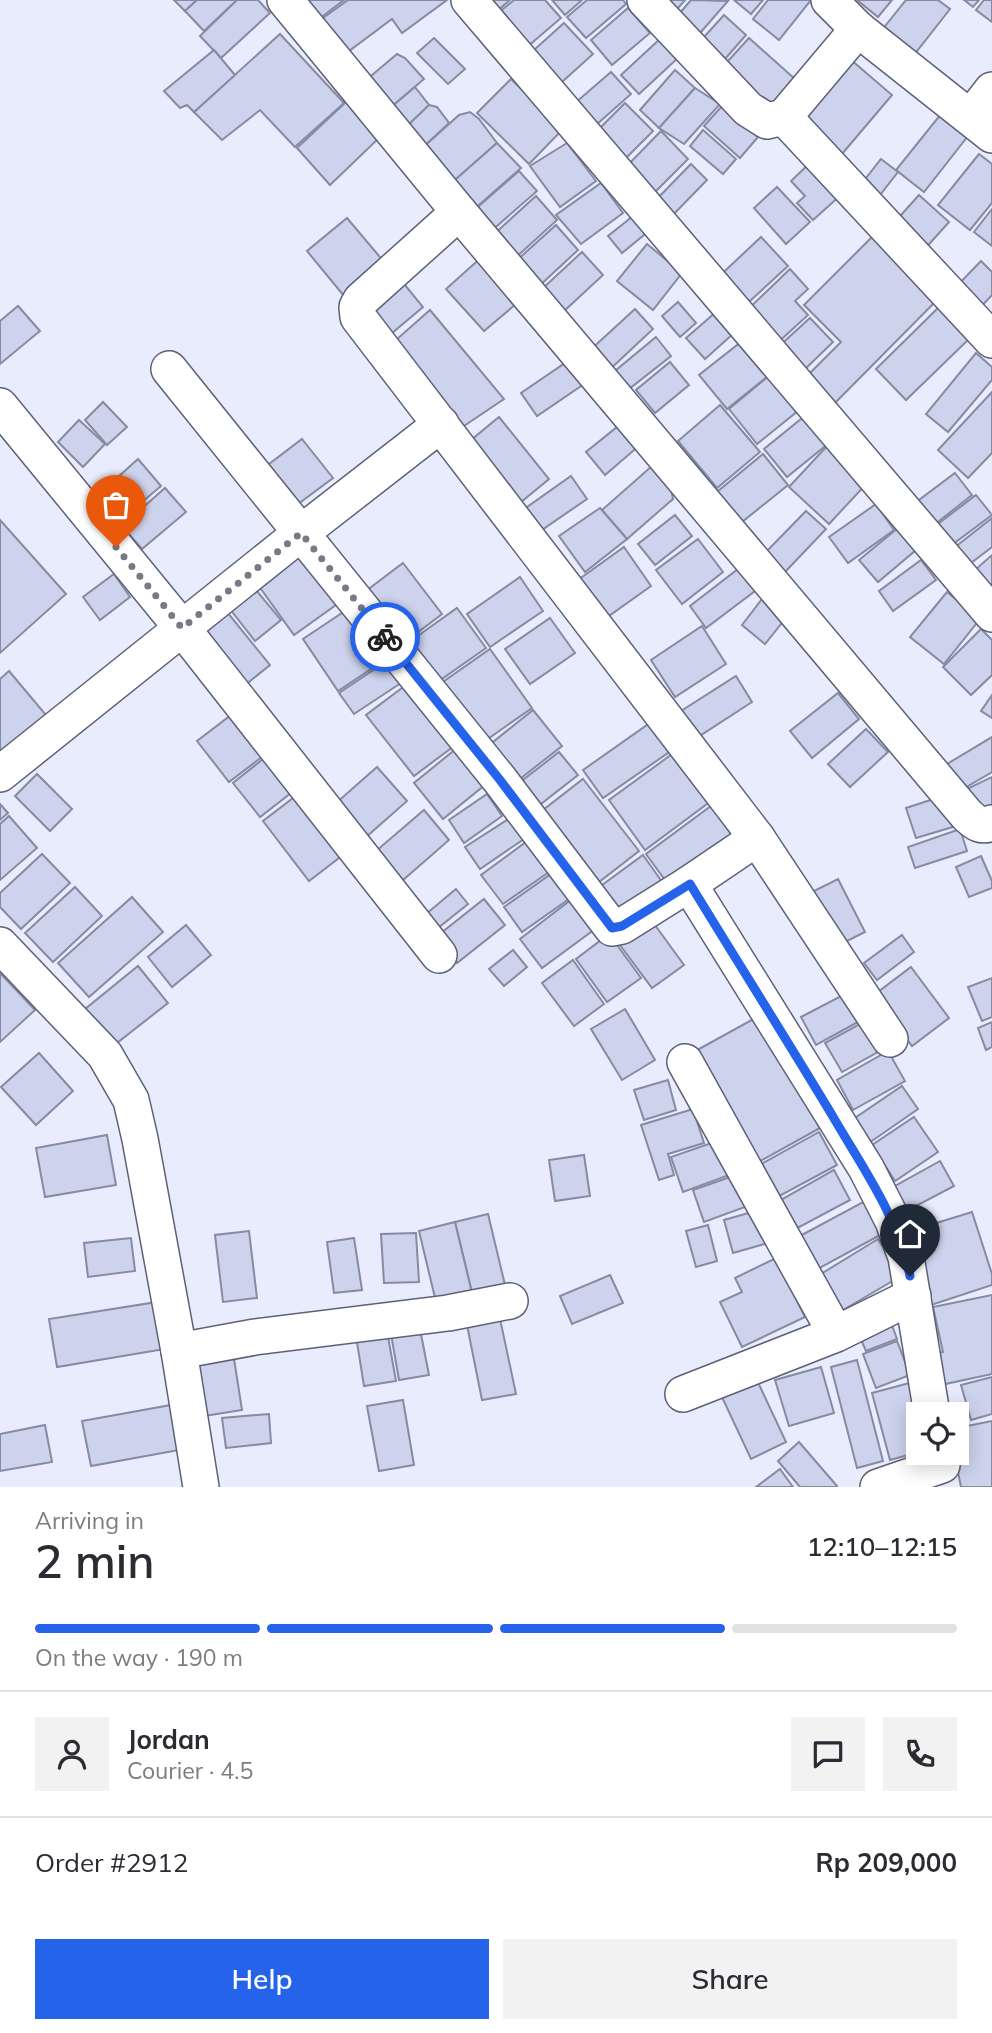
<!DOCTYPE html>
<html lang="en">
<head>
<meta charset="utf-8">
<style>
	:root { --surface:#fff; --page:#f2f2f3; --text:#2b2b33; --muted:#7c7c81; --line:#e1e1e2; --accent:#2563eb }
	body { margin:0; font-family:Mulish,sans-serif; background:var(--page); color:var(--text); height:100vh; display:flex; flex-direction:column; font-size:26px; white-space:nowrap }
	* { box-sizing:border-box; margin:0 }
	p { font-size:23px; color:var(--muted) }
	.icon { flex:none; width:38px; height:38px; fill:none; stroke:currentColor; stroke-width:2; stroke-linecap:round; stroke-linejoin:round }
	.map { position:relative; height:1487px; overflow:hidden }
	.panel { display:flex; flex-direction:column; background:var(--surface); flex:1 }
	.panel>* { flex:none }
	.tools { position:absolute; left:906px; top:1402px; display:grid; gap:14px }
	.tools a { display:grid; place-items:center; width:63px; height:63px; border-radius:0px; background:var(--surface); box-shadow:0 4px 18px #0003; font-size:35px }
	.pin { position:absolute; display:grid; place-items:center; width:60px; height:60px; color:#fff; margin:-72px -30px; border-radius:50% 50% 50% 0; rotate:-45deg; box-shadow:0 0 7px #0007 }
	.pin .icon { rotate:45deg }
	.courier { position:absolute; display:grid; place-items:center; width:70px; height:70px; margin:-35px; border:5px solid #2563eb; border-radius:50%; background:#fff; color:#222; box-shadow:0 2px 9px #0007 }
	.head em { font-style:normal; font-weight:600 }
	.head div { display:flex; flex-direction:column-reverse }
	.head { display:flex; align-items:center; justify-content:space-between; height:119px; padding:0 35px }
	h1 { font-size:46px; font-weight:600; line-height:52px }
	.bar { display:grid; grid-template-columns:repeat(4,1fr); gap:10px 7px; align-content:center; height:84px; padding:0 35px }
	.bar i { height:9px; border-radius:5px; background:var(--line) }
	.bar .active { background:var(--accent) }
	.bar p { grid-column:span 4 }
	.line { display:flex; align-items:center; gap:18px; padding:0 35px; border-top:2px solid var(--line) }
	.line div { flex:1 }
	.round { display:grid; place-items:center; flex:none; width:74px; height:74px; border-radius:0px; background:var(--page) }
	.action { display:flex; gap:14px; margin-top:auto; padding:14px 35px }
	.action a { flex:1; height:80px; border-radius:0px; background:var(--accent); color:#fff; font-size:28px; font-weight:600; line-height:80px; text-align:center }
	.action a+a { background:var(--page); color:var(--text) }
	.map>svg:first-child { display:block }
	.building { fill:#ced3ed; stroke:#868aa2; stroke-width:2 }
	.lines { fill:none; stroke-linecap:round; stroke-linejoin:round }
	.minor-casing { stroke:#5d6178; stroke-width:38 }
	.minor { stroke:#fff; stroke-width:35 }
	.done { stroke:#777985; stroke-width:7; stroke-dasharray:0 12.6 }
	.route { stroke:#2563eb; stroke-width:9 }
</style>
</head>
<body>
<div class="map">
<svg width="992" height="1487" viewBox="0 0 992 1487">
	<rect width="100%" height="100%" fill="#e9ecfc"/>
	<!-- building -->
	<g class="building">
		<polygon points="174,0 197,0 185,11"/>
		<polygon points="197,0 237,0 204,31 185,11"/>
		<polygon points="237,0 258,0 270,13 221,58 200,36"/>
		<polygon points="292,0 344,0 311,25"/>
		<polygon points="348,0 447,0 402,33 392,19 341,57 316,23"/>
		<polygon points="473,0 510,0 489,18"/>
		<polygon points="514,0 545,0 561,18 520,53 491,19"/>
		<polygon points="552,0 582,0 565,15"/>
		<polygon points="587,0 623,0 626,4 586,38 567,17"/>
		<polygon points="653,0 685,0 671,16"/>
		<polygon points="691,0 728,1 694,40 673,21"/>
		<polygon points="734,0 763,0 751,14"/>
		<polygon points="768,0 811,0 779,40 753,19"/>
		<polygon points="857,0 892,0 878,17"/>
		<polygon points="906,0 938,0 950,9 910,60 878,35"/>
		<polygon points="964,0 979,0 973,7"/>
		<polygon points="984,0 992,0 992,22 976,10"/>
		<polygon points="628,8 650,33 612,65 591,40"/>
		<polygon points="724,15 746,35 718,67 695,47"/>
		<polygon points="564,23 593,54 552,91 524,59"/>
		<polygon points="280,34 344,103 295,147 260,110 222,140 194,112"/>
		<polygon points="434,38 465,69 448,84 417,53"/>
		<polygon points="661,38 679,57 639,94 621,75"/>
		<polygon points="749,38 795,79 764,113 718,72"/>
		<polygon points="214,50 235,75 194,112 187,105 180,108 164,91"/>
		<polygon points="843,53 892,95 842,154 793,112"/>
		<polygon points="397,54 405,58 424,79 383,114 359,86"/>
		<polygon points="675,70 695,88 659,128 640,110"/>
		<polygon points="611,72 631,94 587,133 567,110"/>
		<polygon points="511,79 563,129 529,164 477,113"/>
		<polygon points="415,87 429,105 401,132 383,114"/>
		<polygon points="695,88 720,104 684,144 659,128"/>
		<polygon points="346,102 379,138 330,185 297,148"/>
		<polygon points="625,103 653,131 619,165 590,138"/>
		<polygon points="429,105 437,107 449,123 418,152 401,132"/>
		<polygon points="723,105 758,137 740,158 704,126"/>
		<polygon points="470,112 479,119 497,143 447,187 418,152 459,115"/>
		<polygon points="941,114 968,136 924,192 896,170"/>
		<polygon points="703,130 736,159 723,174 690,146"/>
		<polygon points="661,131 688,159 650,197 623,170"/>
		<polygon points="497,143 521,168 470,213 447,187"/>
		<polygon points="567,143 596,181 560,207 530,166"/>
		<polygon points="979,154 992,164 992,203 970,230 938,205"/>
		<polygon points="881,159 898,172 876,200 859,187"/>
		<polygon points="812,161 842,194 813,220 797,203 805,196 791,181"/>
		<polygon points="691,164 707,180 665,223 649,207"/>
		<polygon points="519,171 537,191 490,232 472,212"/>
		<polygon points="601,183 623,213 581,244 556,215"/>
		<polygon points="777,187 810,222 786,244 754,208"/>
		<polygon points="919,195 949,222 923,251 893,224"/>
		<polygon points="536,196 557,220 513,260 492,236"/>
		<polygon points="992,209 992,246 974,232"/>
		<polygon points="637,213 650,230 622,253 608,236"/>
		<polygon points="347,218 390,269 349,302 307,251"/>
		<polygon points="556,225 578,250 538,287 515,262"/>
		<polygon points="877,232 941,296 830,408 802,381 841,342 804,305"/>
		<polygon points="761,237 788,266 739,311 712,283"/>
		<polygon points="647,244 682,273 653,310 617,281"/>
		<polygon points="582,252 603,275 563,312 542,289"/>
		<polygon points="484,255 522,299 484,331 446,289"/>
		<polygon points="981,261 992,272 992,295 975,313 952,291"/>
		<polygon points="790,269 808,289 795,301 808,315 774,346 744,313"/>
		<polygon points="400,279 423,307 386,338 362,310"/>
		<polygon points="678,302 696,323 680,337 662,316"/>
		<polygon points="18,306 40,331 0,364 0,321"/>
		<polygon points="939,307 970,338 906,400 876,369"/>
		<polygon points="635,309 653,329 606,373 587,353"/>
		<polygon points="430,310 504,399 455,432 388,347"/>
		<polygon points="716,312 734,333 705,359 686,338"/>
		<polygon points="810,318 833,342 801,373 777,348"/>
		<polygon points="656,337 671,356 629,389 615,371"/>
		<polygon points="741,342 768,376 727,409 699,375"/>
		<polygon points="976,353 992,367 992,380 948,432 926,414"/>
		<polygon points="571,359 587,382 537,416 521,393"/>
		<polygon points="670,362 689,385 655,413 636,390"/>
		<polygon points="770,375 799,410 757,444 729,409"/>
		<polygon points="992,392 992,453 968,478 938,450"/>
		<polygon points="103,402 127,427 107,445 85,420"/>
		<polygon points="720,405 760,452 717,488 678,441"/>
		<polygon points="806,415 829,443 787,477 764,449"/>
		<polygon points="499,417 549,479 515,507 465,445"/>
		<polygon points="79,420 105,444 83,467 58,442"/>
		<polygon points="622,423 640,445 605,475 586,452"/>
		<polygon points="302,439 333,478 286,513 256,474"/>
		<polygon points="828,445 868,482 829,524 789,487"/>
		<polygon points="763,454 788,485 742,522 717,492"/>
		<polygon points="138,459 161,486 121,520 99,494"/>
		<polygon points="652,466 669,477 673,499 627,539 602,510"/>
		<polygon points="955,473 972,495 929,529 911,506"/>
		<polygon points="571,476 587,499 536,534 520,512"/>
		<polygon points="165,488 186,512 142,549 122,526"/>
		<polygon points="976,495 992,515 949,547 934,527"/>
		<polygon points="876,504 894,530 848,563 829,537"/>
		<polygon points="600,508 627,539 585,572 559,536"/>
		<polygon points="806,511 826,529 784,573 764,554"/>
		<polygon points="675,515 692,536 655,565 638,544"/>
		<polygon points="992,518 992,547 967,566 954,548"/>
		<polygon points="0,520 66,594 0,653"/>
		<polygon points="898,528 916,550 878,582 859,560"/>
		<polygon points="698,539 723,572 682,604 656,570"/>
		<polygon points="624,547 651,586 606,618 578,580"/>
		<polygon points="302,550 340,602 294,635 256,582"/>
		<polygon points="992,555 992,606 966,578"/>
		<polygon points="921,560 936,580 893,611 879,591"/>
		<polygon points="403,563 442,614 405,642 366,591"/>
		<polygon points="738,569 755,591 706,628 690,606"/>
		<polygon points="114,574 130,597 100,620 83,597"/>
		<polygon points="520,577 543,611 490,647 467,614"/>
		<polygon points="251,584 281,620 255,641 226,604"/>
		<polygon points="769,590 793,609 765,644 742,625"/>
		<polygon points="947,592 980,619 944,664 910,637"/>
		<polygon points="223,607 270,665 239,690 192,631"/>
		<polygon points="351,607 386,659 338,691 303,639"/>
		<polygon points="457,608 486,648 436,683 408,643"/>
		<polygon points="550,618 575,653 530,684 505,649"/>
		<polygon points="702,626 726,664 675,697 651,660"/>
		<polygon points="981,629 992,640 992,675 971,695 943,667"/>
		<polygon points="490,649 532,708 482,743 440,684"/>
		<polygon points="390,659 404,681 354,714 339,693"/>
		<polygon points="9,671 51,721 0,763 0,679"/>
		<polygon points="736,676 752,702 698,737 681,711"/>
		<polygon points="406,685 454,746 414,776 366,715"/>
		<polygon points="838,693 859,719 812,758 790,731"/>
		<polygon points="992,695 992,718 981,711"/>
		<polygon points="239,709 271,750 229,782 197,741"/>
		<polygon points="533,710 562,746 511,786 483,750"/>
		<polygon points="657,718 678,746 603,798 583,770"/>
		<polygon points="866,729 888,752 850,787 828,764"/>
		<polygon points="992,737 992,772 963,789 947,764"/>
		<polygon points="457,748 486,784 443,819 414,783"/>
		<polygon points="679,749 715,798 645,850 609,800"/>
		<polygon points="273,751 300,786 260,817 233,783"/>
		<polygon points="559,752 578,775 537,807 519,783"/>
		<polygon points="377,767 407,801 365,838 335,804"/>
		<polygon points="37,774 72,809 50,831 15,796"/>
		<polygon points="992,777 992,813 981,818 967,789"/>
		<polygon points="583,779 639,851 599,882 543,810"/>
		<polygon points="301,792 348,851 309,881 263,821"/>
		<polygon points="487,794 502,816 464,843 449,820"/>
		<polygon points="946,795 956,826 916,838 906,808"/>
		<polygon points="0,804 8,813 0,820"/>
		<polygon points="711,806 733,837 668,884 646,854"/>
		<polygon points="424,810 449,840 395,887 369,857"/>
		<polygon points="9,816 37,848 0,880 0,824"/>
		<polygon points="510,818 524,839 480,869 465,847"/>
		<polygon points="960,829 967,851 915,868 908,847"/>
		<polygon points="530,839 552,870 503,904 481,875"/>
		<polygon points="42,854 70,883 21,929 0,907 0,893"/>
		<polygon points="643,855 665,886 616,922 594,891"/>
		<polygon points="981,856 992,881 992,888 969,897 956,867"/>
		<polygon points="551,874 569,899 522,932 504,907"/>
		<polygon points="838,879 865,932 833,948 806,895"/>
		<polygon points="75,887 102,916 53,962 25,933"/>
		<polygon points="456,889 468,904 438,928 426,914"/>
		<polygon points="132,897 163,932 89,997 58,963"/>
		<polygon points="484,899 505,925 457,963 436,937"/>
		<polygon points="572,899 595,929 542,968 520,939"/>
		<polygon points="652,921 684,965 652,988 620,945"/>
		<polygon points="186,925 211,955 172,987 148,957"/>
		<polygon points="609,934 641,978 607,1002 576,959"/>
		<polygon points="902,935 914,952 877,980 864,963"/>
		<polygon points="513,950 527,967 504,986 489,969"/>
		<polygon points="573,960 604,1004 574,1026 542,983"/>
		<polygon points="138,966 168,1003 108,1050 79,1014"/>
		<polygon points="911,967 949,1018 912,1046 874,995"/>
		<polygon points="0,973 35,1010 0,1042"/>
		<polygon points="992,978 992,1017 982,1021 968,987"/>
		<polygon points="843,995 858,1022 816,1045 801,1017"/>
		<polygon points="625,1009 655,1060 622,1080 591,1029"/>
		<polygon points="757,1017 820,1128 753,1165 690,1054"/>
		<polygon points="869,1019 885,1048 842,1072 825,1043"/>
		<polygon points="992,1022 992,1047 986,1050 978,1028"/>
		<polygon points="888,1051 905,1081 853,1110 837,1080"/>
		<polygon points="39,1053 73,1091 36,1125 1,1087"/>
		<polygon points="668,1080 676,1110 644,1120 634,1090"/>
		<polygon points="902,1086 918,1109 869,1143 852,1120"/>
		<polygon points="693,1109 704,1143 668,1154 674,1175 659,1180 641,1125"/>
		<polygon points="914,1117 938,1152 895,1181 872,1145"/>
		<polygon points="819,1132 837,1165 772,1200 754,1168"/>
		<polygon points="107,1135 116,1185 45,1197 36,1148"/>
		<polygon points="720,1140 732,1174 683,1192 671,1157"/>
		<polygon points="584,1155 590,1196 555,1201 549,1160"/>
		<polygon points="940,1161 954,1186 899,1215 886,1191"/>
		<polygon points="834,1170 850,1200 790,1232 774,1204"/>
		<polygon points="733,1176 745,1207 704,1222 693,1190"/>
		<polygon points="865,1201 882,1234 816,1270 798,1237"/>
		<polygon points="759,1210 768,1243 733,1253 724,1220"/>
		<polygon points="972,1212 992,1274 992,1285 928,1306 904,1233"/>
		<polygon points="488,1214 505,1285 472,1293 455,1222"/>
		<polygon points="455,1222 472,1293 436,1302 419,1231"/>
		<polygon points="708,1225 717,1261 696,1267 686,1231"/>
		<polygon points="249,1231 257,1298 223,1302 215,1235"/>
		<polygon points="416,1233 419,1282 384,1283 381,1234"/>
		<polygon points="131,1238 135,1271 88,1277 84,1243"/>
		<polygon points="354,1238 362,1290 334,1293 327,1242"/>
		<polygon points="878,1239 901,1276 838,1313 816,1277"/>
		<polygon points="776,1258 805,1317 742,1347 720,1302 742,1292 735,1278"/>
		<polygon points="610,1275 623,1303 572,1324 560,1296"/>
		<polygon points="992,1295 992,1374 936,1386 929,1355 943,1352 933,1307"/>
		<polygon points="157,1302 165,1349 57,1367 49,1319"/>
		<polygon points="887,1312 897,1339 866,1351 855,1326"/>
		<polygon points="499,1314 516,1394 482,1400 466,1320"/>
		<polygon points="420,1329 429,1375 399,1380 391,1334"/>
		<polygon points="387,1331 396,1381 364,1386 356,1336"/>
		<polygon points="897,1341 910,1375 876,1388 863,1354"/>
		<polygon points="232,1346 242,1410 198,1417 187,1353"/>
		<polygon points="857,1360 883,1461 857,1468 831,1367"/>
		<polygon points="821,1367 834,1413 789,1426 775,1380"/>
		<polygon points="992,1377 992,1414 971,1420 961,1385"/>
		<polygon points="756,1378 786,1442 751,1459 721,1395"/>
		<polygon points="913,1382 919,1414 919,1452 890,1460 872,1393"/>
		<polygon points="403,1400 414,1465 379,1471 367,1406"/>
		<polygon points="171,1405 179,1450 91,1466 82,1421"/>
		<polygon points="269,1414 271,1443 226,1448 222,1418"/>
		<polygon points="992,1421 992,1487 961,1487 954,1452 957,1452 957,1428"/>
		<polygon points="45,1425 52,1462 0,1471 0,1434"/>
		<polygon points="799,1442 837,1486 836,1487 800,1487 778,1461"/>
		<polygon points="780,1469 793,1487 756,1487"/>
	</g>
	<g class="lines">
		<defs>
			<g id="minor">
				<path d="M285,0L459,212L967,815C975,822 980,828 992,823"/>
				<polyline points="469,0 992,614"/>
				<polyline points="645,0 748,109 767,121 784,117 858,29"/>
				<polyline points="829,0 858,29 992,135"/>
				<polyline points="784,117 992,340"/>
				<polyline points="971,117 992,90"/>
				<polyline points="459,212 361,300 357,307 358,317 757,838 890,1039"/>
				<polyline points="169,369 500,780 612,928 622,926 689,884 757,838"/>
				<polyline points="0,406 182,628 439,955"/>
				<polyline points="0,774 301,533 441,424"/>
				<polyline points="689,884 866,1168 893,1221 906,1257 932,1414"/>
				<polyline points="0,945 105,1055 131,1100 140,1139 179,1351 201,1487"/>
				<polyline points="685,1062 836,1334"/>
				<polyline points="179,1351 255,1337 448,1313 510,1301"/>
				<polyline points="683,1394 836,1334 913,1296"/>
				<polyline points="878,1487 942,1465"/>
			</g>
		</defs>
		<!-- minor casing -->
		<use href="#minor" class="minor-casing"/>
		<!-- minor -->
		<use href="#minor" class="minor"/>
	</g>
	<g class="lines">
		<!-- done -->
		<polyline class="done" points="116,547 182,628 301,533 385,637"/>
		<!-- route -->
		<path class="route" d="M385,637L500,780L612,928L622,926L690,884C737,961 785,1037 832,1115C862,1167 898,1216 910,1276"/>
	</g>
</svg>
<div class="tools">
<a><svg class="icon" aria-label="locate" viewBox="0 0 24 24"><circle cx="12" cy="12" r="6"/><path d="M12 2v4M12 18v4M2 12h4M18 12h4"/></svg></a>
</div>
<div class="pin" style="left:116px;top:547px;background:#ea580c"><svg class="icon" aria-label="bag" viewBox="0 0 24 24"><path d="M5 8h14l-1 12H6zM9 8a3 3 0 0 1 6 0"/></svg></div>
<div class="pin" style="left:910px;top:1276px;background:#1f2937"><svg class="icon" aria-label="home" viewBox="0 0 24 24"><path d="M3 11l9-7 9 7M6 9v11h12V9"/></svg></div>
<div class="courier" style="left:385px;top:637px"><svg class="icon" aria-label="bike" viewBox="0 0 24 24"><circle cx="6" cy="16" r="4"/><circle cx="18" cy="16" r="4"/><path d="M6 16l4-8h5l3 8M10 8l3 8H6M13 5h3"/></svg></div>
</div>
<section class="panel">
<div class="head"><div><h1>2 min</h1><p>Arriving in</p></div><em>12:10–12:15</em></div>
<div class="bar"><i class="active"></i><i class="active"></i><i class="active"></i><i></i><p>On the way · 190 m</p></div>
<div class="line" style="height:126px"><a class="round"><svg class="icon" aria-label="person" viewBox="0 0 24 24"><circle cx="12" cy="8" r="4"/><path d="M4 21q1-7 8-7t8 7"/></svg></a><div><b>Jordan</b><p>Courier · 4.5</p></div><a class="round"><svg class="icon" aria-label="chat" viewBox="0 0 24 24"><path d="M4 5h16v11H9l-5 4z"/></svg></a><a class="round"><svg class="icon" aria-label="phone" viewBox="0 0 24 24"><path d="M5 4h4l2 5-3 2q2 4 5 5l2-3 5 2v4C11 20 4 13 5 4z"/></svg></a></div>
<div class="line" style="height:91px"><div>Order #2912</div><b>Rp 209,000</b></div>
<div class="action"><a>Help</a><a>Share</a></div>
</section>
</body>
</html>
